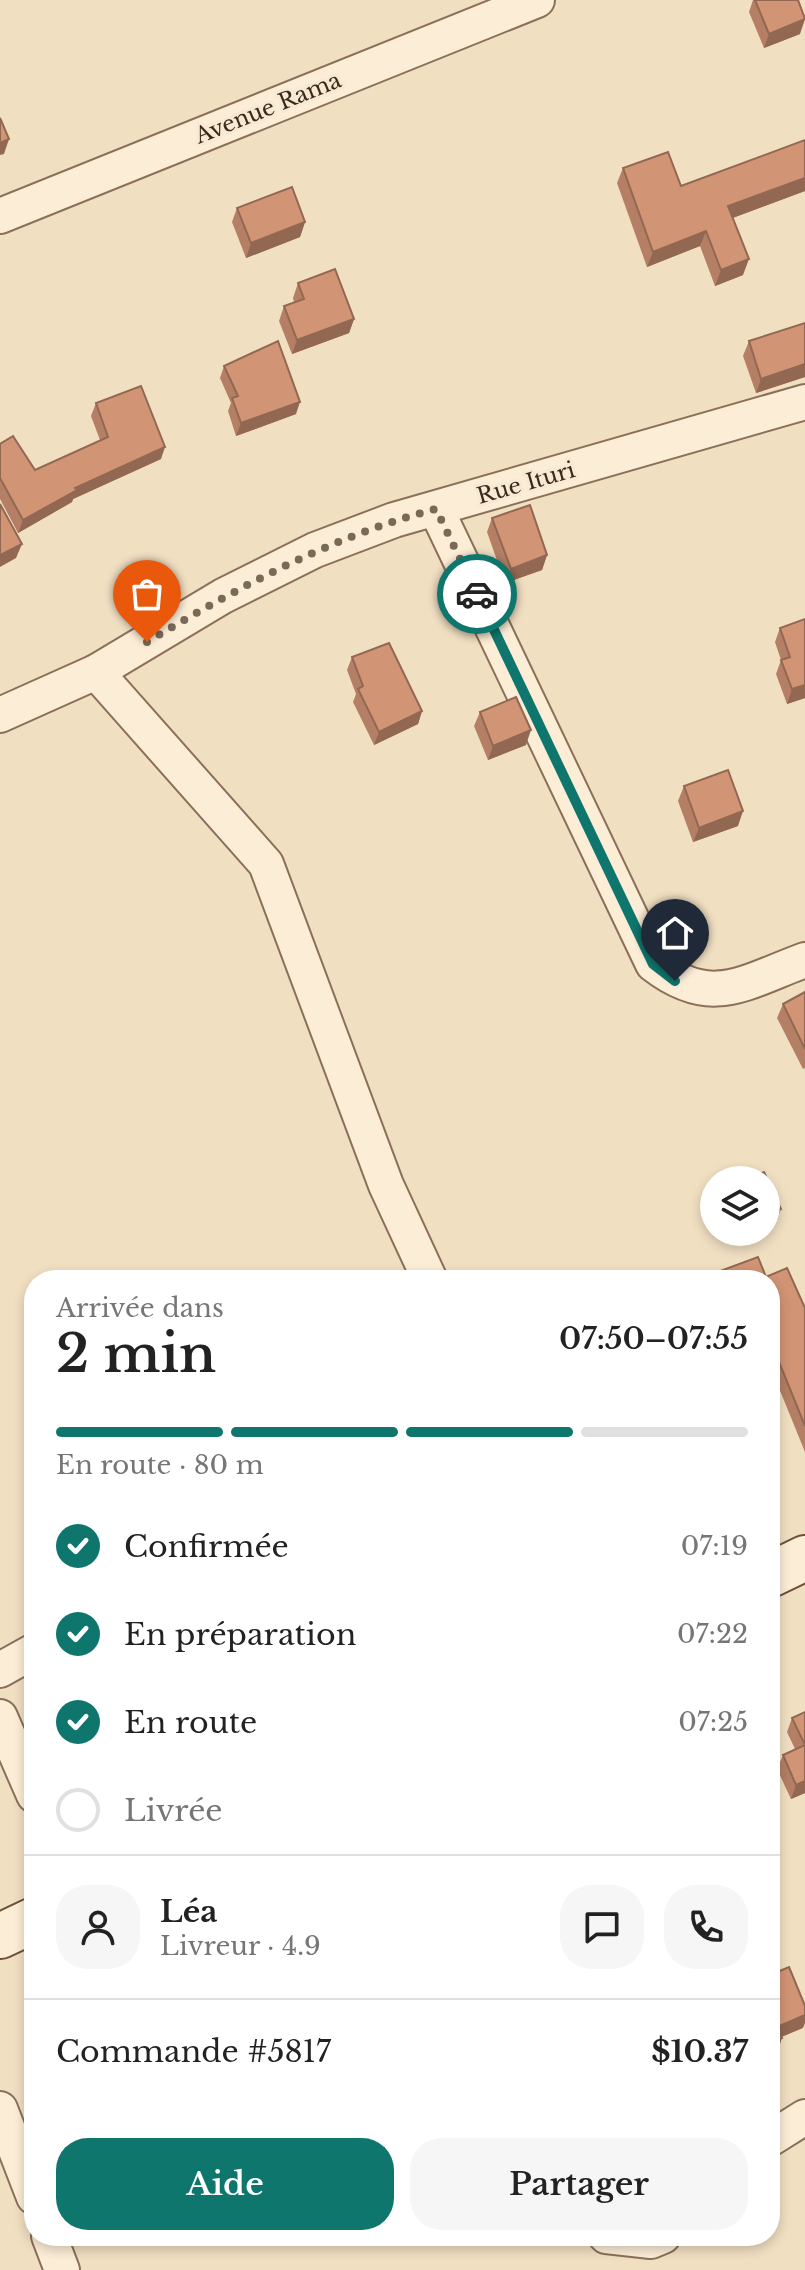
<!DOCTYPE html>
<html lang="fr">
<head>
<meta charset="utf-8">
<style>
	:root { --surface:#fff; --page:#f6f6f6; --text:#222; --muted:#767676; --line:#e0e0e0; --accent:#0f766e }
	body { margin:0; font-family:"Libre Baskerville",serif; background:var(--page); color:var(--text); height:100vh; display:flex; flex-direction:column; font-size:30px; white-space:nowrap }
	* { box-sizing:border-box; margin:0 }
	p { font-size:26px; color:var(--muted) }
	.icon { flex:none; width:44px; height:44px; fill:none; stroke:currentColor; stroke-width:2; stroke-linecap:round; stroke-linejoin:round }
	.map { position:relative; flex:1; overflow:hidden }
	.details { position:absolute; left:24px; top:1270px; width:756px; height:976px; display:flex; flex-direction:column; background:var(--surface); border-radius:32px; box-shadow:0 4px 12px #0003 }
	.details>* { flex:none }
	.fabs { position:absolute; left:700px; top:1166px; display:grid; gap:16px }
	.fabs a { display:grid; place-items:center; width:80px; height:80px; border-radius:50%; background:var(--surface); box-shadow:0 4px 12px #0003; font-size:40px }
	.pin { position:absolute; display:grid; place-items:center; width:68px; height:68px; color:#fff; margin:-82px -34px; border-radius:50% 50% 50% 0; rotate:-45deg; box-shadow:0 0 8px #0007 }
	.pin .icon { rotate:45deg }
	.courier { position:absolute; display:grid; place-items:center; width:80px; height:80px; margin:-40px; border:6px solid #0f766e; border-radius:50%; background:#fff; color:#222; box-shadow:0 2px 10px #0007 }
	.headline em { font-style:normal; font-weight:600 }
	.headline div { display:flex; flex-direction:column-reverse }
	.headline { display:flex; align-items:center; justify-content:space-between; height:136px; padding:0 32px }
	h1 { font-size:52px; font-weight:600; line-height:60px }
	.bar { display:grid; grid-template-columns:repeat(4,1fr); gap:12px 8px; align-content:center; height:96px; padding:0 32px }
	.bar i { height:10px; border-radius:6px; background:var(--line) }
	.bar .selected { background:var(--accent) }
	.bar p { grid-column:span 4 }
	.line { display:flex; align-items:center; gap:20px; padding:0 32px; border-top:2px solid var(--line) }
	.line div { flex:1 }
	.round { display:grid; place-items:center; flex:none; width:84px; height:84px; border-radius:32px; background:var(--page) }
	ol { padding:0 32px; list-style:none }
	li { display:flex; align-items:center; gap:24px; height:88px }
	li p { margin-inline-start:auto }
	li .icon { padding:8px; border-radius:50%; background:var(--accent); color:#fff; stroke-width:4 }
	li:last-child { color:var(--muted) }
	li i { width:44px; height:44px; border:4px solid var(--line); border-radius:50% }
	.button { display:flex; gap:16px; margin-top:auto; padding:16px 32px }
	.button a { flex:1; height:92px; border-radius:32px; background:var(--accent); color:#fff; font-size:32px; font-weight:600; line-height:92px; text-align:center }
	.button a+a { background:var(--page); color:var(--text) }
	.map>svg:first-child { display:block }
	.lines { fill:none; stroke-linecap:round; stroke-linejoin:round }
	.street-casing { stroke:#8c6f58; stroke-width:38 }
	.secondary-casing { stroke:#6e503b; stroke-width:48 }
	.street { stroke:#fbedd6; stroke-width:34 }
	.secondary { stroke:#fbedd6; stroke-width:44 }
	.wall { fill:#b47f65 }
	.shaded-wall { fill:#926852 }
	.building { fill:#d19475; stroke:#926852; stroke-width:2 }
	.done { stroke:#7b6957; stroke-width:8; stroke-dasharray:0 14.4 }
	.route { stroke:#0f766e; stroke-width:10 }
	.labels { text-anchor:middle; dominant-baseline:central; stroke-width:6; stroke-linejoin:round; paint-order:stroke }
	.street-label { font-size:22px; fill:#3b291d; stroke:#f8ead2 }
</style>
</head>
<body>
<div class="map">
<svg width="805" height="2270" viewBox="0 0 805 2270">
	<rect width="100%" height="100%" fill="#f1dfc2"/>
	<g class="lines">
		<defs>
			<g id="street">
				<polyline points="0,216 537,0"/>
				<path d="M436,509L653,964C711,1009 743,983 805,960"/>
				<polyline points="96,672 266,864 386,1185 430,1280"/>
				<polyline points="0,715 96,672 223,596 315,550 394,520 805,402"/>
				<polyline points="0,1670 34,1651"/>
				<polyline points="0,1717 34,1795"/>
				<polyline points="0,2109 34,2197"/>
				<polyline points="770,2139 805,2117"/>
				<polyline points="49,2236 62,2270"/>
				<polyline points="606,2236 651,2241 663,2236"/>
			</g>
			<g id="secondary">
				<polyline points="770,1575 805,1558"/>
				<polyline points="0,1936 34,1920"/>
			</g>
		</defs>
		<!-- street casing -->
		<use href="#street" class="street-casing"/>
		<!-- secondary casing -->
		<use href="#secondary" class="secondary-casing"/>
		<!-- street -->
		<use href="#street" class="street"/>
		<!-- secondary -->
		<use href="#secondary" class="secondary"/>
	</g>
	<!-- wall -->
	<g class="wall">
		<polygon points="753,0 798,0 800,34 764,48 749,12"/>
		<polygon points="805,140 805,191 732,218 743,275 715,286 700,246 647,267 617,183 623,168 681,186"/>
		<polygon points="237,208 305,222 300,237 246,258 232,222"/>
		<polygon points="298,283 354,319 349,333 292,354 279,321 284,306 294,302 293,298"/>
		<polygon points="805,323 805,377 756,393 743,356 749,341"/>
		<polygon points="224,366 296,414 236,436 228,411 231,403 220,378"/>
		<polygon points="96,403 161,459 73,499 72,502 18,533 0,499 0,444 35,470 100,440 91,416"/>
		<polygon points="492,518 547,555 542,570 505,583 487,532"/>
		<polygon points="780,628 805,698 787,704 776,674 781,660 775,642"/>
		<polygon points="352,657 422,711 418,724 374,745 353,702 356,694 347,670"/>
		<polygon points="480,712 526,745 488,760 474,726"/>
		<polygon points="684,786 738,826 693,842 678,801"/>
		<polygon points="805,992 805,1068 803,1069 777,1018 783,1004"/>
		<polygon points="727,1232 758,1232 733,1244"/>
		<polygon points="766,1277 805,1308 805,1452 770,1366"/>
		<polygon points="805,1712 805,1793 791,1799 777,1769 783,1755 795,1749 787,1732 792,1718"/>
	</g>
	<!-- shaded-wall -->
	<g class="shaded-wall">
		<polygon points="805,19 800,34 764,48 769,34"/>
		<polygon points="9,139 4,154 0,155 0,143"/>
		<polygon points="805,178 805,191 722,222 728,206"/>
		<polygon points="305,222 300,237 246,258 251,243"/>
		<polygon points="706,231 700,246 647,267 653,252"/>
		<polygon points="749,259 743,275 715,286 721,270"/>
		<polygon points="354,319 349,333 292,354 297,340"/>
		<polygon points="805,364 805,377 756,393 761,379"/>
		<polygon points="300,402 296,414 236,436 241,423"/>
		<polygon points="165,447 161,459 73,499 72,502 18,533 23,520 75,488"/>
		<polygon points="22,544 16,558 0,567 0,555"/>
		<polygon points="547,555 542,570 505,583 511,569"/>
		<polygon points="805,685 805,698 787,704 792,689"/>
		<polygon points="422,711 418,724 374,745 379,732"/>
		<polygon points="531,730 526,745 488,760 493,746"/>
		<polygon points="743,811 738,826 693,842 699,828"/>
		<polygon points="781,1209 776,1223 766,1228 766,1216"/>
		<polygon points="737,1232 758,1232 733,1244"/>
		<polygon points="775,1352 770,1366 770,1355"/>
		<polygon points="805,1781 805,1793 791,1799 796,1785"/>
		<polygon points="805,2015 805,2023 803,2028 772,2041 777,2027"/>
		<polygon points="782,2038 777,2053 770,2056 770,2043"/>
	</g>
	<!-- building -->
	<g class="building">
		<polygon points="755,0 798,0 805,19 769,34"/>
		<polygon points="0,118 9,139 0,143"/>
		<polygon points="805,140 805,178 728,206 749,259 721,270 706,231 653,252 623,168 668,152 681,186"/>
		<polygon points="292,187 305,222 251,243 237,208"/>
		<polygon points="335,269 354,319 297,340 284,306 304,299 298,283"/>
		<polygon points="805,323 805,364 761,379 749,341"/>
		<polygon points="278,341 300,402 241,423 232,398 238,396 224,366"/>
		<polygon points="141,386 165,447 75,488 77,490 23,520 0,478 0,444 13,436 35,470 108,437 96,403"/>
		<polygon points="0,504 22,544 0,555"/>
		<polygon points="530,505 547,555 511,569 492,518"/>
		<polygon points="805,619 805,685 792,689 781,660 790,657 780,628"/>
		<polygon points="389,643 422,711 379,732 358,689 363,686 352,657"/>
		<polygon points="516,697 531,730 493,746 480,712"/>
		<polygon points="728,770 743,811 699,828 684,786"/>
		<polygon points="805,992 805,1049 783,1004"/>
		<polygon points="764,1172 781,1209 766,1216 766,1180 748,1180"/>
		<polygon points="758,1257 766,1277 787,1268 805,1308 805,1426 775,1352 770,1355 770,1280 696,1280"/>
		<polygon points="805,1712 805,1781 796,1785 783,1755 805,1745 792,1718"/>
		<polygon points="789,1967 805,2006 805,2015 777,2027 782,2038 770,2043 770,1975"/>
	</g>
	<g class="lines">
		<!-- done -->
		<path class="done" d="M147,642C239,587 332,536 436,509L477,594"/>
		<!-- route -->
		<polyline class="route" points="477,594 653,964 675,981"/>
	</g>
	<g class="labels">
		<!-- street labels -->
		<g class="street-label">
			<text transform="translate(268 108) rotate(-22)">Avenue Rama</text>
			<text transform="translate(526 483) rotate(-16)">Rue Ituri</text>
		</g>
	</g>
</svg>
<div class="fabs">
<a><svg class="icon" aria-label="layers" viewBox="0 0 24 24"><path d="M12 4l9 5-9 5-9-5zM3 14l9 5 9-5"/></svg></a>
</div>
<div class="pin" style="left:147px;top:642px;background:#ea580c"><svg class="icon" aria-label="bag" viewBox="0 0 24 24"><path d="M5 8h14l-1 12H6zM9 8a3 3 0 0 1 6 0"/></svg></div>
<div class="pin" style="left:675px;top:981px;background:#1f2937"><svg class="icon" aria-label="home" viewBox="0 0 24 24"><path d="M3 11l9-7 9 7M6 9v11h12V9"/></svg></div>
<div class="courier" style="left:477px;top:594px"><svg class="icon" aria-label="car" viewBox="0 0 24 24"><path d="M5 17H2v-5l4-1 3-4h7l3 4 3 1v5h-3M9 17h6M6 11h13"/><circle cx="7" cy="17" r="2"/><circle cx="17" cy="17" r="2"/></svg></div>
<section class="details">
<div class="headline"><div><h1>2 min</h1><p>Arrivée dans</p></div><em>07:50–07:55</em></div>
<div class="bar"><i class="selected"></i><i class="selected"></i><i class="selected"></i><i></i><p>En route · 80 m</p></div>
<ol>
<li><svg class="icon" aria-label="check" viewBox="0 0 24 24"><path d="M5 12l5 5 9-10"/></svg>Confirmée<p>07:19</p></li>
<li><svg class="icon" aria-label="check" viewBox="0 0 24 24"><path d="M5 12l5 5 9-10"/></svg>En préparation<p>07:22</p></li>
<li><svg class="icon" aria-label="check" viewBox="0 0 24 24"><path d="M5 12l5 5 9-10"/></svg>En route<p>07:25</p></li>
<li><i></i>Livrée</li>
</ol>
<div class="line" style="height:144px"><a class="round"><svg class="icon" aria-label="person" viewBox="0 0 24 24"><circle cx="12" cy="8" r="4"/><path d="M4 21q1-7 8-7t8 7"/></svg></a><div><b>Léa</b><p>Livreur · 4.9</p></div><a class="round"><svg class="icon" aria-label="chat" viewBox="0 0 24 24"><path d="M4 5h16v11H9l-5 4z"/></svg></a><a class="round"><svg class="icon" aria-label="phone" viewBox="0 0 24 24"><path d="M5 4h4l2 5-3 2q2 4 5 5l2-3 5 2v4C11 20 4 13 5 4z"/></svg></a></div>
<div class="line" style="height:104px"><div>Commande #5817</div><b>$10.37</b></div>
<div class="button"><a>Aide</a><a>Partager</a></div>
</section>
</div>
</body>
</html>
